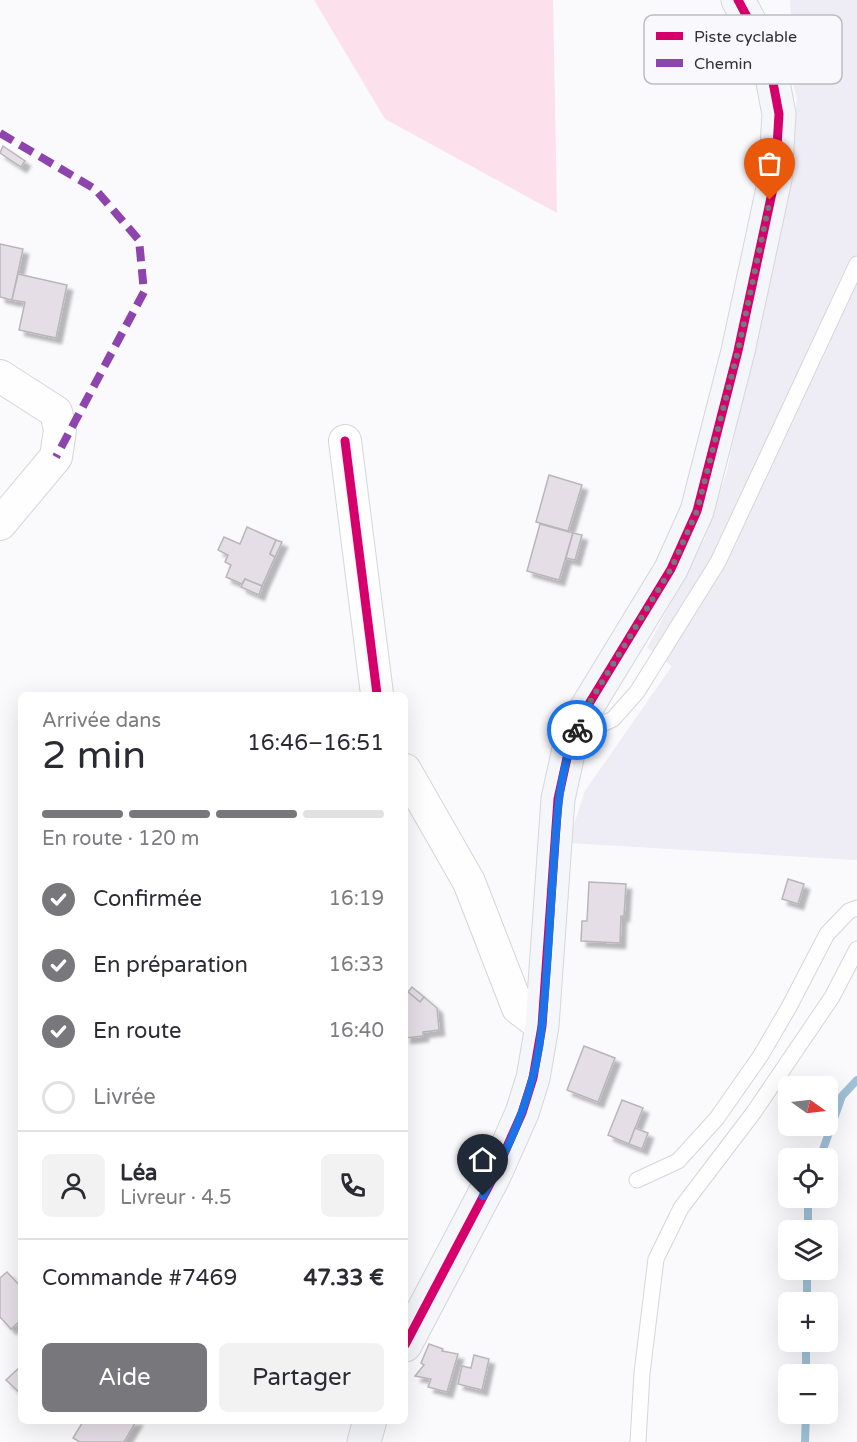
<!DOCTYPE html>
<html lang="fr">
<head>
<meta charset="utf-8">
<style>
	:root { --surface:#fff; --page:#f2f2f3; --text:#2b2b33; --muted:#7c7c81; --line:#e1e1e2; --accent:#78777b }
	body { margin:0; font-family:"Varela Round",sans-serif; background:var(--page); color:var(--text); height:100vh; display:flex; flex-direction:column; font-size:22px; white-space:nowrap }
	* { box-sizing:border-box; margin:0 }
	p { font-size:20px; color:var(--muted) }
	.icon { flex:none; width:33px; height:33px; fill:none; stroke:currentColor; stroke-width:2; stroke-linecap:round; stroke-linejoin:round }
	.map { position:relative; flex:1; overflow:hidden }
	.drawer { position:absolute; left:18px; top:692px; width:390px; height:732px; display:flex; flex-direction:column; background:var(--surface); border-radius:9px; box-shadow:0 6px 24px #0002 }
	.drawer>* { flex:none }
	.needle { width:39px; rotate:104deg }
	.fabs { position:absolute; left:778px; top:1076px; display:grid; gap:12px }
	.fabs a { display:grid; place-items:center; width:60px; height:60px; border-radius:9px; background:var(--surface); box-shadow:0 6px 24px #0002; font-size:30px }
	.pin { position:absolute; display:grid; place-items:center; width:51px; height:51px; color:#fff; margin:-62px -26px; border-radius:50% 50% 50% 0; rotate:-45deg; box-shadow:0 0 6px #0007 }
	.pin .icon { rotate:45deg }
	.courier { position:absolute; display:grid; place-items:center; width:60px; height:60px; margin:-30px; border:4px solid #1a73e8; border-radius:50%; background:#fff; color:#222; box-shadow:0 2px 8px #0007 }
	.head em { font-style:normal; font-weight:600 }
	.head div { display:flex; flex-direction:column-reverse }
	.head { display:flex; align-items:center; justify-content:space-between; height:102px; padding:0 24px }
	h1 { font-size:39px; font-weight:600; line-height:45px }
	.bar { display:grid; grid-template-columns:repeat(4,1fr); gap:9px 6px; align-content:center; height:72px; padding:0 24px }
	.bar i { height:8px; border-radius:4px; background:var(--line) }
	.bar .current { background:var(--accent) }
	.bar p { grid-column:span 4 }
	.line { display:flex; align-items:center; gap:15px; padding:0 24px; border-top:2px solid var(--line) }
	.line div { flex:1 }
	.round { display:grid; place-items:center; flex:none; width:63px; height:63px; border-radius:9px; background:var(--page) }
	ol { padding:0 24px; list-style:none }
	li { display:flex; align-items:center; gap:18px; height:66px }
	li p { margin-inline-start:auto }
	li .icon { padding:6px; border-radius:50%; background:var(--accent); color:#fff; stroke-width:4 }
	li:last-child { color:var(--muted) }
	li i { width:33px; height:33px; border:3px solid var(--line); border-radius:50% }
	.button { display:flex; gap:12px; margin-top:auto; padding:12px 24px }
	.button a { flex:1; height:69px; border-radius:9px; background:var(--accent); color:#fff; font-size:24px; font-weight:600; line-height:69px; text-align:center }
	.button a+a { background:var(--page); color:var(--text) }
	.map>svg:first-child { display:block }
	.built { fill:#eeecf4 }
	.green { fill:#fce0ec }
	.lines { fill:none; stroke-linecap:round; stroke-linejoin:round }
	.stream { stroke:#a0c1d7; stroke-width:8 }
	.building { fill:#e5dee6; stroke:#b9b6b9; stroke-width:1.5; filter:url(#shadow) }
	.lane-casing { stroke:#d6d6d9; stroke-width:17 }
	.street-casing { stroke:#d6d6d9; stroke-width:34 }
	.secondary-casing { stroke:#d6d6d9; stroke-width:35 }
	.lane { stroke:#fefeff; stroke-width:15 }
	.street { stroke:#fefeff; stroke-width:32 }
	.secondary { stroke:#f5f6f9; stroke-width:33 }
	.quiet { stroke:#8e44ad; stroke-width:8; stroke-dasharray:15 8; stroke-linecap:butt }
	.cycleway-casing { stroke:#f9f8fd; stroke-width:13 }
	.cycleway { stroke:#d6006c; stroke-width:9 }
	.done { stroke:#78777b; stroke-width:6; stroke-dasharray:0 10.8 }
	.route { stroke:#1a73e8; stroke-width:8 }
	.key { fill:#f9f8fd; stroke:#bdbcc1; stroke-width:1.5 }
	.key-label { font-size:16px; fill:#323136 }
</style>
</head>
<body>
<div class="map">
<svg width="857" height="1442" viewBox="0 0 857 1442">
	<defs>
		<filter id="shadow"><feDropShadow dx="5.5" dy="5.5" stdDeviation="1.5" flood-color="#0004"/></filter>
	</defs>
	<rect width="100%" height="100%" fill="#faf9fc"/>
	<!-- built -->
	<polygon class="built" points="790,0 857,0 857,860 568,843 585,791 672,666 647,648 705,538 727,471 791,157 797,99 790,73 792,34"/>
	<!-- green -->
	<polygon class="green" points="314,0 553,0 557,213 385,119"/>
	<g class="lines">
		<!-- stream -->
		<g class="stream">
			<polyline points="820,1158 842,1096 857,1080"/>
			<polyline points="808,1230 808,1197"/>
			<polyline points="807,1302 807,1269"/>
			<polyline points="806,1374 806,1341"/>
			<polyline points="805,1442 806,1413"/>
		</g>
	</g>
	<!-- building -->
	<g class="building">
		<polygon points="3,146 25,161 21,167 0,153"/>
		<polygon points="0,244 23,249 12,300 0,297"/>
		<polygon points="18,274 67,285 56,338 19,330 25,302 12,300"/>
		<polygon points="549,475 582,485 568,531 536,522"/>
		<polygon points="540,524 573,533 559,580 527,571"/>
		<polygon points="247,527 276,540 270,554 275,557 262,586 245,579 242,584 226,577 231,565 225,562 228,555 218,550 224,537 240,544"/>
		<polygon points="573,533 582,535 575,560 566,558"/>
		<polygon points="276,540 282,542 275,557 270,554"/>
		<polygon points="245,579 262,586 259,595 241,587"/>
		<polygon points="788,879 804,884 798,904 782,899"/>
		<polygon points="589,882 626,884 624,916 621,916 620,943 581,941 582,921 587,921"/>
		<polygon points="412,987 424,997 420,1002 408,992"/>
		<polygon points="408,992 420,1002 424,997 437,1008 439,1030 423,1032 423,1036 405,1038 405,995"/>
		<polygon points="584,1046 615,1058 598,1102 567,1090"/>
		<polygon points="622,1100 643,1108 629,1144 608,1135"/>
		<polygon points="635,1128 648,1133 642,1149 629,1144"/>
		<polygon points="7,1272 21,1287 21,1320 11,1329 0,1317 0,1278"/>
		<polygon points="429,1344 443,1349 442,1351 458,1354 447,1392 428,1387 431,1379 415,1376 424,1365 421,1363"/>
		<polygon points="474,1355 489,1359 482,1390 458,1384 462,1366 471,1368"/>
		<polygon points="21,1366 21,1394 6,1380"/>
		<polygon points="84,1420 137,1420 124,1442 80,1442 73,1438"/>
	</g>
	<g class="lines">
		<defs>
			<g id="lane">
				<polyline points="579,727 594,728 613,719 637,692 718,562 857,264"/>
				<polyline points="637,1180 678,1161 717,1118 761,1055 789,1007 827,934 849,911 857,908"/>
				<polyline points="638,1442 642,1373 656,1259 681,1208 754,1112 832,997 857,949"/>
			</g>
			<g id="street">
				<polyline points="0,376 56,412 60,430 56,457 0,524"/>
				<polyline points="345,441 377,694"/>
				<polyline points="405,770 469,882 518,1008 542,1026"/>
			</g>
			<g id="secondary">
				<polyline points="405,1345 494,1176 522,1113 533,1078 542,1026 558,799 569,749 587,707 671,569 697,511 738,351 775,179 779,114 768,56 738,0"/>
				<polyline points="364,1442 370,1420"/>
			</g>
		</defs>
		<!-- lane casing -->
		<use href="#lane" class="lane-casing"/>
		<!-- street casing -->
		<use href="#street" class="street-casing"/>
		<!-- secondary casing -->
		<use href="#secondary" class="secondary-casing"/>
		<!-- lane -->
		<use href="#lane" class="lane"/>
		<!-- street -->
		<use href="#street" class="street"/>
		<!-- secondary -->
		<use href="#secondary" class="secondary"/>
		<!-- quiet -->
		<polyline class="quiet" points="0,133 95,189 139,240 144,292 56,457"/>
		<defs>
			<g id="cycleway">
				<polyline points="345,441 377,694"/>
				<polyline points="405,1345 494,1176 522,1113 533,1078 542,1026 558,799 569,749 587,707 671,569 697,511 738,351 775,179 779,114 768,56 738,0"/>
			</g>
		</defs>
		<!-- cycleway casing -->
		<use href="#cycleway" class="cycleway-casing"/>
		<!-- cycleway -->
		<use href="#cycleway" class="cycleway"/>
	</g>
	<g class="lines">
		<!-- done -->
		<polyline class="done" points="577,730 587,707 671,569 697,511 738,351 770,200"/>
		<!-- route -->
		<path class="route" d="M483,1196C512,1142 537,1086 542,1024C548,970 550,914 554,860C557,815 559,771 577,730"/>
	</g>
	<!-- legend -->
	<rect x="644" y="15" width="198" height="69" rx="9" class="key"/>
	<rect x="656" y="32" width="27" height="8" fill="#d6006c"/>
	<rect x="656" y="59" width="27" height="8" fill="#8e44ad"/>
	<g class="key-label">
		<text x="694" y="42">Piste cyclable</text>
		<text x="694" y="69">Chemin</text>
	</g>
</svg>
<div class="fabs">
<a><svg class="needle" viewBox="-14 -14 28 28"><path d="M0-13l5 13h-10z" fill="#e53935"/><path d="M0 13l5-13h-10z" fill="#7c7c81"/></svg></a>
<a><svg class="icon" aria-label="locate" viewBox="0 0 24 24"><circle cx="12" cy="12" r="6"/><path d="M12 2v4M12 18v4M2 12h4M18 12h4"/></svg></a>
<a><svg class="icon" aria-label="layers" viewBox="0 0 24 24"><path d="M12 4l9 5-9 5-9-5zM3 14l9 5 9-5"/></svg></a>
<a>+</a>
<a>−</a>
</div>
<div class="pin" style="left:770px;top:200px;background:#ea580c"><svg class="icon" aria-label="bag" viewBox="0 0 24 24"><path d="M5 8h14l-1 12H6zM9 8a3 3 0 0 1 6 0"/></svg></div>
<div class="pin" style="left:483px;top:1196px;background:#1f2937"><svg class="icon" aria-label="home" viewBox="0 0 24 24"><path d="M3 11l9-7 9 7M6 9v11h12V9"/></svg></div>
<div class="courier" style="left:577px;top:730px"><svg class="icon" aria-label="bike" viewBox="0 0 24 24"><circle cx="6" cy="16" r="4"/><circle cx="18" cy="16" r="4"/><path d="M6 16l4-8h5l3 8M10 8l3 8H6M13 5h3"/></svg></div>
<section class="drawer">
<div class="head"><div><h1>2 min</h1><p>Arrivée dans</p></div><em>16:46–16:51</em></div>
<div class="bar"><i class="current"></i><i class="current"></i><i class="current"></i><i></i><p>En route · 120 m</p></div>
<ol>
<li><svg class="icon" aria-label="check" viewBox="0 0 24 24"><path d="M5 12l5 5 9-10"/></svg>Confirmée<p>16:19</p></li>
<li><svg class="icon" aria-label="check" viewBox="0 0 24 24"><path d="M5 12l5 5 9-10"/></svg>En préparation<p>16:33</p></li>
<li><svg class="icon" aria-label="check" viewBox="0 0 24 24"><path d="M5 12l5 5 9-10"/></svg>En route<p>16:40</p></li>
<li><i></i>Livrée</li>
</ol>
<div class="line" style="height:108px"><a class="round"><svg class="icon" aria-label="person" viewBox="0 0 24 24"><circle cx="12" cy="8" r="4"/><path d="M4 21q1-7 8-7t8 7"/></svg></a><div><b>Léa</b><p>Livreur · 4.5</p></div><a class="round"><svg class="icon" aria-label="phone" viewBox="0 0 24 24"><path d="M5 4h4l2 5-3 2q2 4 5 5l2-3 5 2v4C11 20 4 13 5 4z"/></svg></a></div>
<div class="line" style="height:78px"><div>Commande #7469</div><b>47.33 €</b></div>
<div class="button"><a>Aide</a><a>Partager</a></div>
</section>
</div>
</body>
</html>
